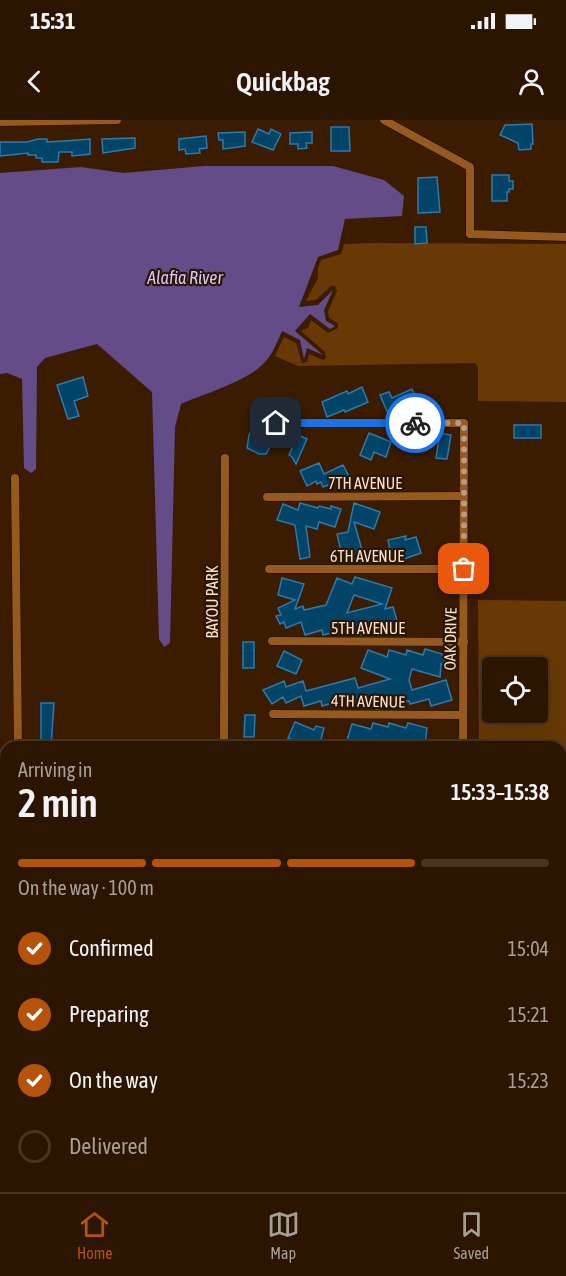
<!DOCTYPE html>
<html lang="en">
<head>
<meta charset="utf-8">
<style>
	:root { --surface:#2c1500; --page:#341e0a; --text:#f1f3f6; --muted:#a69f99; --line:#483422; --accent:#b45309 }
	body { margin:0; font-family:"Asap Condensed",sans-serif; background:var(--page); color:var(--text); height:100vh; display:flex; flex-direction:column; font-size:22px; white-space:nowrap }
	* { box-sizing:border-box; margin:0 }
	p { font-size:20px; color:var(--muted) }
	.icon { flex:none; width:33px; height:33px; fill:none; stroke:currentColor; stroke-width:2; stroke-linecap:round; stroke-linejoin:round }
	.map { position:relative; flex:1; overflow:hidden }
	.panel { position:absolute; left:0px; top:621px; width:567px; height:452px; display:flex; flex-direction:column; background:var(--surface); border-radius:18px 18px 0 0; box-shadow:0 6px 24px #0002,0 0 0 2px var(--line) }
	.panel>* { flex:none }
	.tools { position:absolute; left:482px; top:537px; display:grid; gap:12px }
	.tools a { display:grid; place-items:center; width:66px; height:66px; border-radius:6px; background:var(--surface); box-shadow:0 6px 24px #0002,0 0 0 2px var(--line); font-size:30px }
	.pin { position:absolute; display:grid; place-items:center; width:51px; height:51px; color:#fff; margin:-26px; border-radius:12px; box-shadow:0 3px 9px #0006 }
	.courier { position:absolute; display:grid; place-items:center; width:60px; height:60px; margin:-30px; border:4px solid #1a73e8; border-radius:50%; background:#fff; color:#222; box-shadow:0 2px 8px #0007 }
	.overview em { font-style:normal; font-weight:600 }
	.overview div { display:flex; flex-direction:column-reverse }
	.overview { display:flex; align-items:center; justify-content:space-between; height:102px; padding:0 18px }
	h1 { font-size:39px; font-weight:600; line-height:45px }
	.bar { display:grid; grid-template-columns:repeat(4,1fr); gap:9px 6px; align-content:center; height:72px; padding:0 18px }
	.bar i { height:8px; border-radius:4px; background:var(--line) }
	.bar .active { background:var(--accent) }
	.bar p { grid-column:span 4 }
	ol { padding:0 18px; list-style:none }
	li { display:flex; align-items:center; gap:18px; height:66px }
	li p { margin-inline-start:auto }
	li .icon { padding:6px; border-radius:50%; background:var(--accent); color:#fff; stroke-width:4 }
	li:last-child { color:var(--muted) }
	li i { width:33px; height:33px; border:3px solid var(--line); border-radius:50% }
	.status { display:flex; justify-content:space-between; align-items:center; height:42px; padding:0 30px; background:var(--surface); direction:ltr }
	.status svg { height:16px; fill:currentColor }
	header { display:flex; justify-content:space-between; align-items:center; height:78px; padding:0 18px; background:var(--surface); font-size:27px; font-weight:600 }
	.tab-bar { display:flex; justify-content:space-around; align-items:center; height:84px; border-top:2px solid var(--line); background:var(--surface); font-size:16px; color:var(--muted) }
	.tab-bar a { display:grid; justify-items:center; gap:3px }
	.tab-bar .active { color:var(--accent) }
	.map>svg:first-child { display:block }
	.green { fill:#683905; fill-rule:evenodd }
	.water { fill:#634c87 }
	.building { fill:#014468; stroke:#2d7aab; stroke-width:1.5; fill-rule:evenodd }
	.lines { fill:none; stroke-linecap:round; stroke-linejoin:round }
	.minor-casing { stroke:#1b0900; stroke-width:9 }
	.secondary-casing { stroke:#1b0900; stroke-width:12 }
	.minor { stroke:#965a1e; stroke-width:8 }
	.secondary { stroke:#965a1e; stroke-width:10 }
	.done { stroke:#b89b83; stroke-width:6; stroke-dasharray:0 10.8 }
	.route { stroke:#1a73e8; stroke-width:8 }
	.labels { text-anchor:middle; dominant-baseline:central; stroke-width:4.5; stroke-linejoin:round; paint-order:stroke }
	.street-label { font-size:16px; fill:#fbe0c9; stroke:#2a1605 }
	.water-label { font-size:18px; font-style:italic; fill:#d8c5fa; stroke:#2a1605 }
</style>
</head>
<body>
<div class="status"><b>15:31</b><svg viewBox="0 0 49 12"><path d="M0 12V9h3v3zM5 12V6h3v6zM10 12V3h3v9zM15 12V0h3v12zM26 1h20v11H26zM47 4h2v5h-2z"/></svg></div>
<header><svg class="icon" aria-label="back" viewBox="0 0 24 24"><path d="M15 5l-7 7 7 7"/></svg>Quickbag<svg class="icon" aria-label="person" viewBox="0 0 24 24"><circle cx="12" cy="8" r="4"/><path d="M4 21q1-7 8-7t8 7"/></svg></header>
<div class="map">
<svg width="566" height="1072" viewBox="0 0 566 1072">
	<rect width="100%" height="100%" fill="#3b1c00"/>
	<!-- green -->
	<g class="green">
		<polygon points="373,123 566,124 566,282 478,281 478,247 475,243 298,246 275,236 284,217 296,223 302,243 307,242 309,234 323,240 326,238 325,232 301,211 308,208 311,200 328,213 338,208 338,203 329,198 328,191 337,171 335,166 331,166 316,180 306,181 318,158 318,148 321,140 341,134 344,124"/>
		<path d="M478,480L566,481V671H561V627H479ZM492,548H537V592H492Z"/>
	</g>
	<!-- water -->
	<path class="water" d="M204,46H333L384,60L404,76L402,96L345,99L338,130L318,137L299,187L318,185L333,170L324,190L326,201L335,206L330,209L310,194L295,211L323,235L307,228L304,239L300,220L282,211C277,222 273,234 264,243C248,261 204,274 181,284L175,307L170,523L164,527L159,519L152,272L97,224L45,238L37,247L36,349L31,353L24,348L22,259L7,253L0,254V53L81,47L123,53Z"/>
	<!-- building -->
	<g class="building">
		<polygon points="532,4 533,24 531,24 531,29 519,30 518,23 500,15 505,5"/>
		<polygon points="331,7 349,7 350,31 331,31"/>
		<polygon points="258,9 269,14 271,9 281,14 273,30 252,22"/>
		<polygon points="245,12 245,26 223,29 223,20 219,20 218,13"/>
		<polygon points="312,12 312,23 306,23 307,28 298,29 298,24 290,24 290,13"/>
		<polygon points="206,16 207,28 199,29 200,33 186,34 185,29 179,30 179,19"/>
		<polygon points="135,18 135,28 103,33 102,19"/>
		<polygon points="38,19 47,19 47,22 64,21 90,19 90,34 72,36 72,32 59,32 58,42 42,42 42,38 36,38 36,35 28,35 28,33 0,36 0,22 27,22"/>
		<polygon points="492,55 509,55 509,61 513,61 513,69 509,69 509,72 507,72 507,81 492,81"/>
		<polygon points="437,57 440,92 418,93 418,58"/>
		<polygon points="415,107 426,107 427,123 415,124"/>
		<polygon points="83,257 88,276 74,281 79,296 68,299 57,265"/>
		<polygon points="362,267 368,282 345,292 344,290 327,297 322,282 347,271 348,274"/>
		<polygon points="412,269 415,276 411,278 415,287 406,290 403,284 387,291 380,275 389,272 392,278"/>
		<polygon points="256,302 278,313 266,334 259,334 247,328 249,315"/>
		<rect x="514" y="305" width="27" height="13"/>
		<polygon points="369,313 391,322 386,337 374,332 371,340 360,335"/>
		<polygon points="440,313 451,315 447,339 436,338"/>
		<polygon points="298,315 307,319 296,344 292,337 289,335"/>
		<polygon points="319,343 324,354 343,345 350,358 349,363 341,366 338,361 323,367 321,362 317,364 316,361 307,366 300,351"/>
		<polygon points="300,383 318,388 319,386 331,389 331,386 341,389 335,407 319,402 317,409 306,406 310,437 300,439 295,405 277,400 283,384 298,390"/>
		<polygon points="354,383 380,392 374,409 354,402 364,437 343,441 337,414 348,412"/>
		<polygon points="406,416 405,420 416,417 421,433 393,443 388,420"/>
		<path d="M355,457L392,468L385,489L393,487L399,508L378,514L377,511L360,515L357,509L341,513L340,511L323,515L322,510L305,515L301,502L286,508L284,502L280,504L276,496L281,495L278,488L295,480L278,475L282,458L304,464L295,489L303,486L304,490L326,485L337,458L352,464ZM354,475L382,484L347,493Z"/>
		<rect x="243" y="522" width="11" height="26"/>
		<polygon points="425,529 442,534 446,545 441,544 440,557 412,549 409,560 412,570 446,560 452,580 431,586 429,579 410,584 409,581 376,589 374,581 356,585 354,577 322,586 321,581 304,586 301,576 286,583 283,577 272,584 263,570 284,561 286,567 303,561 306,571 355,558 358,568 390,559 361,548 368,530 387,537 389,530 406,535 407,530 423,535"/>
		<polygon points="284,531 302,540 296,554 277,546"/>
		<polygon points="41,583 54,583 51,627 41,627"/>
		<polygon points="245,595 255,595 254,617 244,617"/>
		<polygon points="295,602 314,610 316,606 324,608 319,627 310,627 288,618"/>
		<polygon points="373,603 388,607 389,603 406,608 408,603 427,608 425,625 408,622 407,627 345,627 352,604 371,609"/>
	</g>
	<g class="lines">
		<defs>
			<g id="minor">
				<polyline points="384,0 470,47 470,114 566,117"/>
				<polyline points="0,2 117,0"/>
				<polyline points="276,303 464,303 463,627"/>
				<polyline points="15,358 18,627"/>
				<polyline points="267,377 463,376"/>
				<polyline points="269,449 464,449"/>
				<polyline points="272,521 464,522"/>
				<polyline points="273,594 463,595"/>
				<polyline points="224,627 225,338"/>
				<polyline points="38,1066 39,1072"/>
				<polyline points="297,1072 297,1066"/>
				<polyline points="415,1072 415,1066"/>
				<polyline points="520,1072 520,1066"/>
			</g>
			<g id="secondary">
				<polyline points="0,880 6,880"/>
				<polyline points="561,886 566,887"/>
			</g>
		</defs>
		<!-- minor casing -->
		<use href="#minor" class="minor-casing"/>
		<!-- secondary casing -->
		<use href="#secondary" class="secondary-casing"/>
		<!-- minor -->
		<use href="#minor" class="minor"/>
		<!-- secondary -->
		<use href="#secondary" class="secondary"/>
	</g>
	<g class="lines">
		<!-- done -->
		<polyline class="done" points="415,303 464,303 464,449"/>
		<!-- route -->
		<polyline class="route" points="276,303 415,303"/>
	</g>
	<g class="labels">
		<!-- street labels -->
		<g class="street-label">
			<text x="365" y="363">7TH AVENUE</text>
			<text x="367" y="436">6TH AVENUE</text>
			<text transform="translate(212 482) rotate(-90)">BAYOU PARK</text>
			<text x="368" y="508">5TH AVENUE</text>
			<text transform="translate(450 519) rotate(-89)">OAK DRIVE</text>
			<text transform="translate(368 581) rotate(1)">4TH AVENUE</text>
		</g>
		<!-- water labels -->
		<g class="water-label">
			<text x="185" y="157">Alafia River</text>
		</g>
	</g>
</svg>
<div class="tools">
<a><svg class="icon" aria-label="locate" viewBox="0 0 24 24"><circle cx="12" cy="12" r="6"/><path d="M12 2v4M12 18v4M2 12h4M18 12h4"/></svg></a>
</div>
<div class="pin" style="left:464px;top:449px;background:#ea580c"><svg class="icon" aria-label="bag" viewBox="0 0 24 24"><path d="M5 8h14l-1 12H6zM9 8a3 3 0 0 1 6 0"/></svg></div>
<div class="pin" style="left:276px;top:303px;background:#1f2937"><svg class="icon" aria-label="home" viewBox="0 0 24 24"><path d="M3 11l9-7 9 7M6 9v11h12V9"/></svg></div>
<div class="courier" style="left:415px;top:303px"><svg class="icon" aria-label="bike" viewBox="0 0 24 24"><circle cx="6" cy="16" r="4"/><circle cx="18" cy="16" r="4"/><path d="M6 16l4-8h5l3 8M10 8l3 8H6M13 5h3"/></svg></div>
<section class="panel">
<div class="overview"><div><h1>2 min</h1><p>Arriving in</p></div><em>15:33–15:38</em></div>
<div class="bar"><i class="active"></i><i class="active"></i><i class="active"></i><i></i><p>On the way · 100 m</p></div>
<ol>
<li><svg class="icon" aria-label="check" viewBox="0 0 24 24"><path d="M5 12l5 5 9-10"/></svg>Confirmed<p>15:04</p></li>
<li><svg class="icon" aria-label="check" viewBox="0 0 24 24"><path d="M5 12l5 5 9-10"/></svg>Preparing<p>15:21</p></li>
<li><svg class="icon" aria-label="check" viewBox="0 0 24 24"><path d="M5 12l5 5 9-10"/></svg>On the way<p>15:23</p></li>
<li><i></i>Delivered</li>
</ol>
</section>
</div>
<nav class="tab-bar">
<a class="active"><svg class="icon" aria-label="home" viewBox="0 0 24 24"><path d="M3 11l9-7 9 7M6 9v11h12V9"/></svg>Home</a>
<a><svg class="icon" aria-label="map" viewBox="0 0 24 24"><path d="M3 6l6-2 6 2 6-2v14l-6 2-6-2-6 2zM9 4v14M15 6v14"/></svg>Map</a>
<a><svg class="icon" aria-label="saved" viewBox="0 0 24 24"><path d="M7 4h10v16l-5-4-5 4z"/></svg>Saved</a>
</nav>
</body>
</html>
